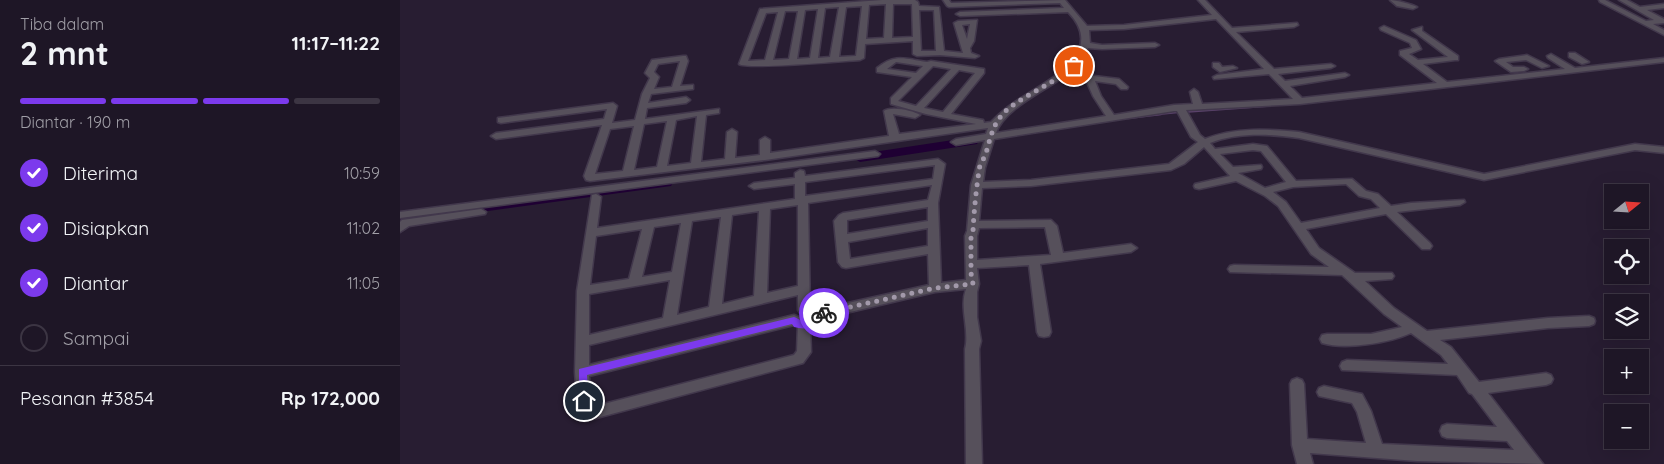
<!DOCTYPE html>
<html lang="id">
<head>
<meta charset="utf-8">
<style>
	:root { --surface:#1e1626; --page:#261f2e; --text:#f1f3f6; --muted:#a19fa7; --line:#3c3543; --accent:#7c3aed }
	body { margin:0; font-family:Quicksand,sans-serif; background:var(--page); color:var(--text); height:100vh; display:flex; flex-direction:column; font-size:19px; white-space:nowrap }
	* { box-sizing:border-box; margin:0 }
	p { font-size:16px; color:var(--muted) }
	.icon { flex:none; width:28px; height:28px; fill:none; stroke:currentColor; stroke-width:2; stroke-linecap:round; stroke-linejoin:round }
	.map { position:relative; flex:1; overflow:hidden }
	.panel { display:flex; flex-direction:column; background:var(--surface); width:400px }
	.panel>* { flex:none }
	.needle { width:32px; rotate:72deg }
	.buttons { position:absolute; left:1204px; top:184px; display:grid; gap:10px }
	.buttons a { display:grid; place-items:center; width:45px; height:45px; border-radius:0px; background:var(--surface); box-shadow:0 5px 20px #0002,0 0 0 1px var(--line); font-size:25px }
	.pin { position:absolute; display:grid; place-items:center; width:42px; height:42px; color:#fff; margin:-21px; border:2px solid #fff; border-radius:50%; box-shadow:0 1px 5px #0007 }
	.courier { position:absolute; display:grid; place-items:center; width:50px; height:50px; margin:-25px; border:4px solid #7c3aed; border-radius:50%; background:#fff; color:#222; box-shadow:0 1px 6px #0007 }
	.summary em { font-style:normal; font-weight:800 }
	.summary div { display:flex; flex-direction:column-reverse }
	.summary { display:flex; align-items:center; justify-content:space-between; height:85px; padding:0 20px }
	h1 { font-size:32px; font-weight:800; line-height:38px }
	.bar { display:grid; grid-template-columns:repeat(4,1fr); gap:8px 5px; align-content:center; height:60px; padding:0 20px }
	.bar i { height:6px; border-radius:4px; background:var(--line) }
	.bar .current { background:var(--accent) }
	.bar p { grid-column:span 4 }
	.line { display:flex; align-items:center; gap:12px; padding:0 20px; border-top:1px solid var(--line) }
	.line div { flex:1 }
	ol { padding:0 20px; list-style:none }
	li { display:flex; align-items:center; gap:15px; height:55px }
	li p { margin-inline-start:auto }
	li .icon { padding:5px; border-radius:50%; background:var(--accent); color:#fff; stroke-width:4 }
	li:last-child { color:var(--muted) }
	li i { width:28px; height:28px; border:2px solid var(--line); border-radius:50% }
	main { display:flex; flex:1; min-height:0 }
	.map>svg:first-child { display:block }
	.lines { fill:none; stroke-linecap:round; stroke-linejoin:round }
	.stream-far1 { stroke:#5a426a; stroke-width:2 }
	.stream { stroke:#5a426a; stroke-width:2.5 }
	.river { fill:#1f0033; fill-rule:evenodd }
	.minor-casing { stroke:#42384c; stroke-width:3 }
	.minor { fill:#56505b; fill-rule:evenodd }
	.route { fill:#7c3aed }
	.done { stroke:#a299aa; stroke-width:5; stroke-dasharray:0 9 }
</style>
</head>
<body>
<main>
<section class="panel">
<div class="summary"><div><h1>2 mnt</h1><p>Tiba dalam</p></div><em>11:17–11:22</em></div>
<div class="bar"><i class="current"></i><i class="current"></i><i class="current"></i><i></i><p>Diantar · 190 m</p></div>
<ol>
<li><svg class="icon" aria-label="check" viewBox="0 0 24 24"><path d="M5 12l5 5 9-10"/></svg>Diterima<p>10:59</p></li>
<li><svg class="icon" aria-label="check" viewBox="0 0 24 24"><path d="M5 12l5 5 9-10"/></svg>Disiapkan<p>11:02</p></li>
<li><svg class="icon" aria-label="check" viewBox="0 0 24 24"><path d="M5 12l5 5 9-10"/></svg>Diantar<p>11:05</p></li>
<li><i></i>Sampai</li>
</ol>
<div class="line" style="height:65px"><div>Pesanan #3854</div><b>Rp 172,000</b></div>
</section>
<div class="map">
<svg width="1264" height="464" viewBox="0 0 1264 464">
	<rect width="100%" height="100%" fill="#281d32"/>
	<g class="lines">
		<!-- stream-far1 -->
		<g class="stream-far1">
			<polyline points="785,112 867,106"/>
			<polyline points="750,115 780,112"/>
		</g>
		<!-- stream -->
		<polyline class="stream" points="728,118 761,114"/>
		<!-- river -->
		<g class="river">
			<polygon points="573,137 579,141 577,144 460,162 453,158 460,154"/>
			<polygon points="266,179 271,180 273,183 271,186 0,223 0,213"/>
		</g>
		<defs>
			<g id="minor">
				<path d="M482,0H515L518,2L519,6L539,7L544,51L563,53L554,23L558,21L577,20L574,41L570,48L571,53L579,56L575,58L540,55L517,56L513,54V41L465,44L464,58L460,60C442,61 347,70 339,64L360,9ZM486,4L484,38L466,39L469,5ZM493,4H512L513,37L492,38ZM462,6L456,56L439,57L446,7ZM439,7L430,57L418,58L425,8ZM418,9L410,58L397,59L405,10ZM519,10H534L536,51H521ZM385,11H398L389,59L373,60ZM378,12L365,60L348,61L366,13ZM570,24L567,39L562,25Z"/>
				<path d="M543,0H549L551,3L665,0L687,26L724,25L812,15L798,0H805L832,28L897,23L898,25L894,27L836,32L874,69L931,64L935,66L931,68L878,74L885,81L945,73L949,75L945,77L890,86L902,98L1037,83L1000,55V51L1012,48L1010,43L981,30L980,28L984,26L1016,40L1021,49L1009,54L1018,60L1048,57L1012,30L1022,27V31L1058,56V60H1055L1023,64L1047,82L1165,69L1148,58L1147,56L1151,54L1175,68L1264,58V62L900,104L786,110L800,135L805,139C835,127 868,129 899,132L1084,174L1235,144L1264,147V153L1235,150L1084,180L899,138C870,134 839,132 810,143L815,149L853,144L867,146L896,181L952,179L966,191L978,194L991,206L1011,203L1064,200L1065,202L1060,205L997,212L1030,243L1032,246L1030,249H1022L986,214L906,229L919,248L955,273H992L994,276L992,279L965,281L994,308L1027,331L1148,318L1189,316L1194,318L1195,321L1194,324L1189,326L1148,328L1040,340L1051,347L1079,382L1146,373L1151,375L1153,379L1151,383L1146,385L1088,393L1143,464L1017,461L910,453L913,464H897L892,445L890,384L892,380L897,378L902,380L904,384L907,439L966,443L957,412L952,403L919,396L917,392L919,388L924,386L962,394L971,411L982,444L1114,450L1107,441L1047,438L1042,436L1040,431L1042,426L1047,424L1097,427L1072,394L1069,393L1057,375L942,370L940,366L942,362L947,360L1048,364L1041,355L1011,333C990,343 945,350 922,343L920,339L922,335L927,334H971L1002,327L984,314L942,275L830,272L828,269L830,266L834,265L929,267L911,254L878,206L865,196L836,181L799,189L795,188L794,186L795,184L830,176L804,147L784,164L771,170L631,186L582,188L579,221L651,220L657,226L663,253L731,244L737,248L731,252L640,264L651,332L649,336L644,337L639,336L637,332L629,265L577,268L579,284L577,292V317L581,341L579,349L582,464H566L565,349C570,330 559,308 566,289L535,292L416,320L411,318L410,315L411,312L416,310L529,285L528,254L446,268L442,267L438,262L434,221L439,215L443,213L528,200L532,185L408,203L410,310L408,313H400L398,310V295L189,345V365L394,315L399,317L400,320L399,322L408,323L410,326L411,352L403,363L185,421L180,419L178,415L175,372L177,291L192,195L196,194L201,197L197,228L395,199V184L354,189L349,186L354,183L395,178V173L400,170L404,171L405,176L538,159L545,164L538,203L541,283L566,280L565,236L567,231L571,185L585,140L556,145L551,142L556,139L586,134L588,128L365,160L190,181L186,180L184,176L202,125L96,139L91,136L96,133L204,119L207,109L101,123L98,122V118L213,103L217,106L212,123L235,120L242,94L250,78L245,73L252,60L283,56H286L288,61L280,86L293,85V89L251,94L248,103L286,97L290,100L286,103L247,108L245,119L319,109V113L306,115L301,162L325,159L327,132L332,129L337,132L335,158L360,155V140L365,137L370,140V153L489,136L484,111C490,106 513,110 520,115L515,118L493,114L499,134L576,124L526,114L491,104V98L512,77L477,72V68C496,53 505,59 527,62L531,61L584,69V73L551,114L583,120L584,123L591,122C599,114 608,106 618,100C648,80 708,53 668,12L560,16L556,14L560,12L664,8L660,3L549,7L547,6ZM816,19L864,69L817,75L813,77L814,79L869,74L893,99L802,104L798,92L794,89L790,92L793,104L774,105L714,115L701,96L695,81L716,84L721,89H727L728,87L719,79L669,73L682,60L688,48L702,49L755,47L759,45L755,43L702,45L690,43L689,30L724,29ZM280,61L272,87L254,89L259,77L254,72L258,64ZM496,62L523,66L516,73L487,69ZM533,66L551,69L516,106L498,101ZM559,70L575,73L543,112L524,108ZM663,77L686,80L693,96L706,116L596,133C604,109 643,92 663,77ZM774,111H777L791,137L798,142L769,164L631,180L583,182L585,168L594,139ZM297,116L291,163L267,166L276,120ZM267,121L257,167L234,170L244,124ZM234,126L223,171L195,174L210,129ZM853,150L861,151L886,182L865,188L838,173L861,169L862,167L861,165L833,167L820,154ZM535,165L533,179L405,196V182ZM946,184L959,196L971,199L980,208L901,223L886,202L873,192L893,187ZM398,205V286L367,293L370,209ZM528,207V221L447,234V220ZM359,211L354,296L322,304L332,215ZM321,217L309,307L277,315L292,221ZM281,223L272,272L242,277L254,227ZM645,227L651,255L577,260V236L579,228ZM528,228V246L450,259L448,242ZM242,229L229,279L190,285L196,236ZM270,280L263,318L189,335V294ZM398,324L397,351L394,355L192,407L189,376Z"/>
				<path d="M990,0C996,0 1011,4 1017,7L1013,9L997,6Z"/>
				<polygon points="1199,0 1205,0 1246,21 1254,20 1219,0 1227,0 1240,7 1264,4 1264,8 1247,10 1264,19 1264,23 1253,24 1264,30 1264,35 1200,2"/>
				<polygon points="1169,53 1175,53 1189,62 1182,64 1169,57"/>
				<polygon points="1127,55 1149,66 1142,68 1126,60 1106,62 1113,67 1124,67 1128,69 1124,71 1111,72 1095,61 1099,59"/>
				<polygon points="813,63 819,63 822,67 833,66 837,68 820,72 813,67"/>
				<polygon points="475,151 480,154 478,156 0,218 0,212"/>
				<polygon points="81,209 86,212 85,214 9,226 0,232 0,222 2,220"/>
			</g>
		</defs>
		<!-- minor casing -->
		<use href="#minor" class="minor-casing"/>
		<!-- minor -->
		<use href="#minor" class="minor"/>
	</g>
	<!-- route -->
	<path class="route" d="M424,310L429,313L428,316L420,318C414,329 405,330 394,327L392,324L187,375L189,401L184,405L179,401V369L394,317C405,321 405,328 413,313Z"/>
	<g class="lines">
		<!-- done -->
		<path class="done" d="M424,313L535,288L573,284L571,273V236L573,231C574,211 576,191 579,171C579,165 584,159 586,153C592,132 594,119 613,105C633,91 656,82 674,66"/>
	</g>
</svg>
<div class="buttons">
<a><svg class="needle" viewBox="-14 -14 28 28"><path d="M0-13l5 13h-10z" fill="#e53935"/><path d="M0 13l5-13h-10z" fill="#a19fa7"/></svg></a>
<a><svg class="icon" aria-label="locate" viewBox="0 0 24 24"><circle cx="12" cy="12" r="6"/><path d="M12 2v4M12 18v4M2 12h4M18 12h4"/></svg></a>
<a><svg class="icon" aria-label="layers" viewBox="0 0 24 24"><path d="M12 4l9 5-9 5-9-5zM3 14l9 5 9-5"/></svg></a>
<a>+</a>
<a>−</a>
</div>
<div class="pin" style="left:674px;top:66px;background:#ea580c"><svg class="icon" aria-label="bag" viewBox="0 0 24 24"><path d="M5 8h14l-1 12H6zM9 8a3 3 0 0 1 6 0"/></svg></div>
<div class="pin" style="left:184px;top:401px;background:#1f2937"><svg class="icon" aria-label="home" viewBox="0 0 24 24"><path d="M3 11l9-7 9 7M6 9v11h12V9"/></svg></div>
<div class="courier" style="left:424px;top:313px"><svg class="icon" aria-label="bike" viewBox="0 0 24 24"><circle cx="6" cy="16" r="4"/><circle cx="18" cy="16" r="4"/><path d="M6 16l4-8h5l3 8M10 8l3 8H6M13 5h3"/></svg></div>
</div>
</main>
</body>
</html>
